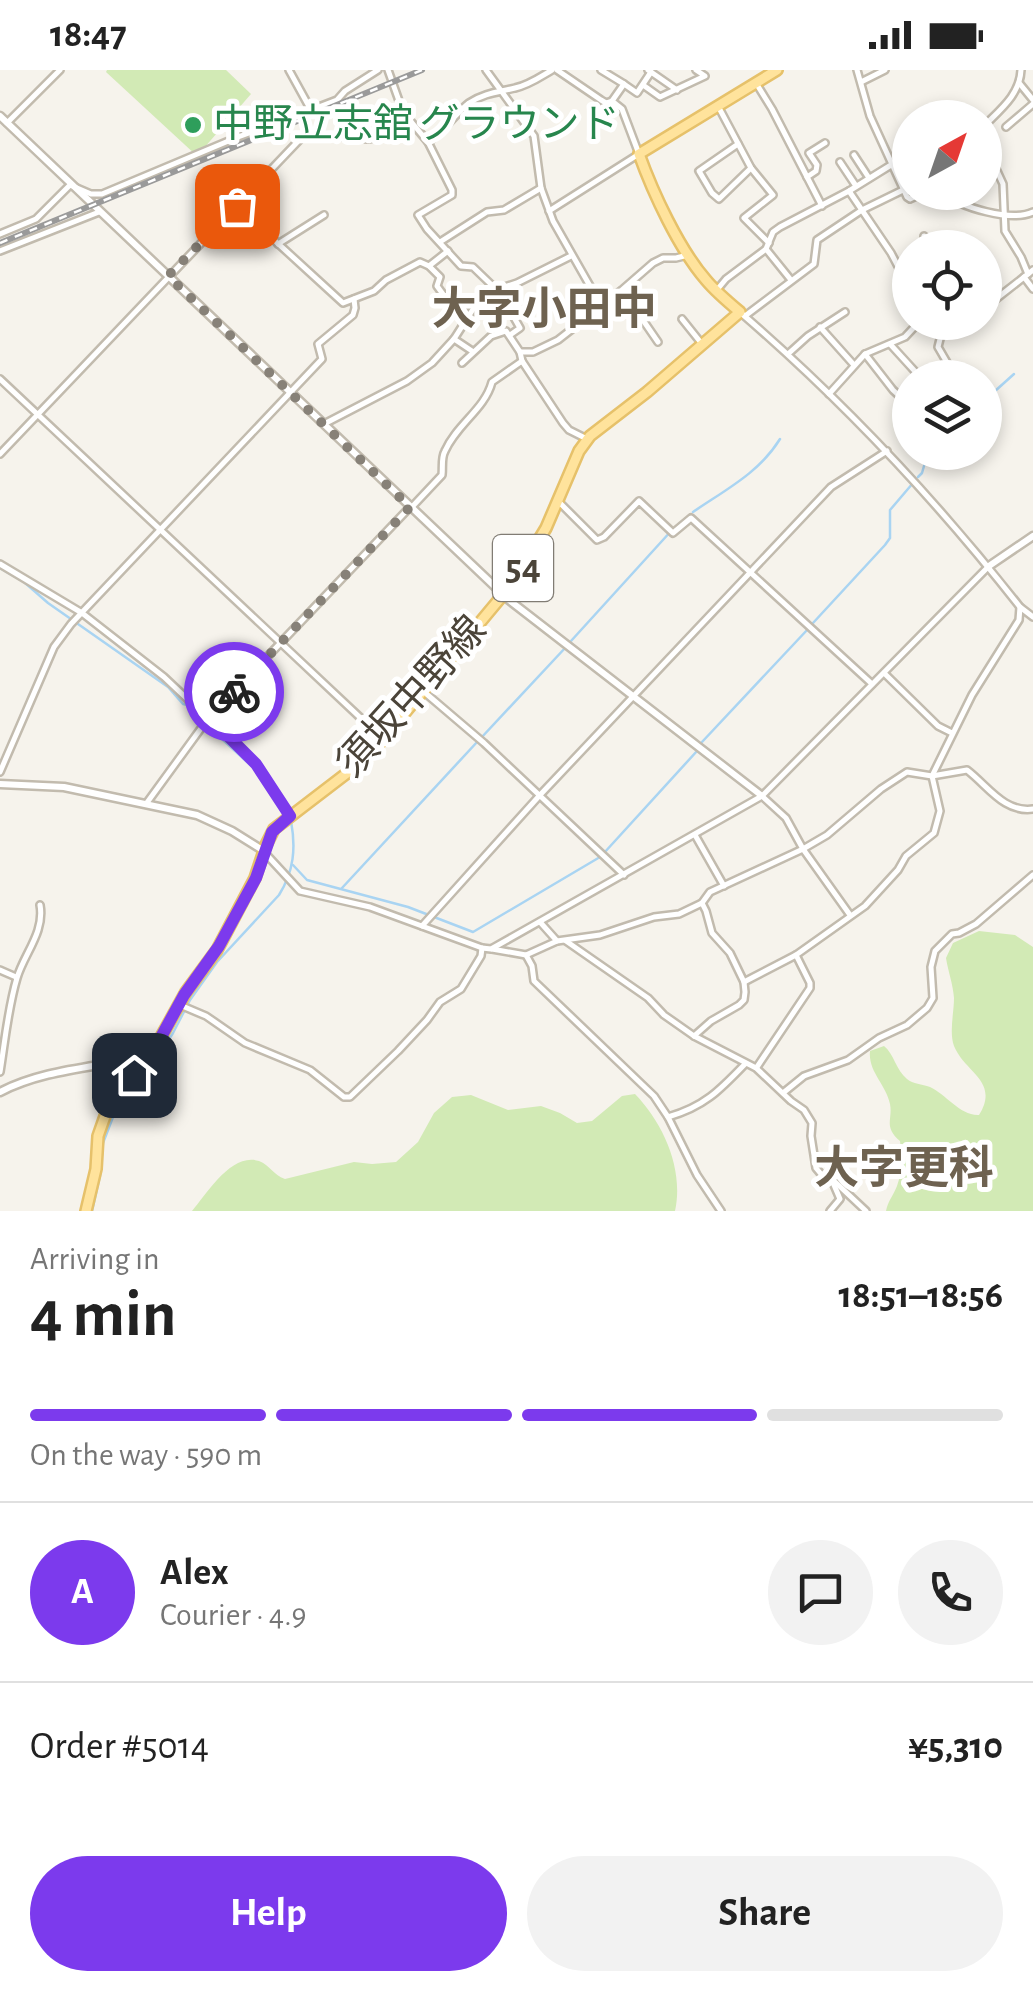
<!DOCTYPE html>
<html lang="en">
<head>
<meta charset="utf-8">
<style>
	:root { --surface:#fff; --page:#f2f2f2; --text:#222; --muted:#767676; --line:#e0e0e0; --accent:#7c3aed }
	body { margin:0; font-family:"Alegreya Sans","Noto Sans JP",sans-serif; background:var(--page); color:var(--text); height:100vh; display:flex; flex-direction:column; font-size:38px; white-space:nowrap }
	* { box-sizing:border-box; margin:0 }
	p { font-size:32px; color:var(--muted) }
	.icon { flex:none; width:55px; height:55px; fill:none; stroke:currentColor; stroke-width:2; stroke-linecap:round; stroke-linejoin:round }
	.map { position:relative; height:1141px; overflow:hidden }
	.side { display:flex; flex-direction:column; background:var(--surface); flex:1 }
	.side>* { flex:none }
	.needle { width:65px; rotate:40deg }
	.fabs { position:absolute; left:892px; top:30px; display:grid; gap:20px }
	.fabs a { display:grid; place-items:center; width:110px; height:110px; border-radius:50%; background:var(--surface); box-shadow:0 5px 15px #0003; font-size:50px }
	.pin { position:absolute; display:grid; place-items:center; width:85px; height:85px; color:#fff; margin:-42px; border-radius:20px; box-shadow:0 5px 15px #0006 }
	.courier { position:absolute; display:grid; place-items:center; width:100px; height:100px; margin:-50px; border:8px solid #7c3aed; border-radius:50%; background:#fff; color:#222; box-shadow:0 2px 12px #0007 }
	.summary em { font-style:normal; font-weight:600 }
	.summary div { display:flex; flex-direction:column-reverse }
	.summary { display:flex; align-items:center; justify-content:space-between; height:170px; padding:0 30px }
	h1 { font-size:65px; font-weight:600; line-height:75px }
	.bar { display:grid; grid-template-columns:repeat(4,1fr); gap:15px 10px; align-content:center; height:120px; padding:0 30px }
	.bar i { height:12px; border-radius:8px; background:var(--line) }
	.bar .on { background:var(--accent) }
	.bar p { grid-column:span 4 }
	.line { display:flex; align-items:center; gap:25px; padding:0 30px; border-top:2px solid var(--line) }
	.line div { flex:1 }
	.round { display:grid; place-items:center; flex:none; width:105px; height:105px; border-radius:52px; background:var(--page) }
	.button { display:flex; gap:20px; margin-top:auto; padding:20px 30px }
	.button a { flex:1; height:115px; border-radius:60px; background:var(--accent); color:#fff; font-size:40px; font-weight:600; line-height:115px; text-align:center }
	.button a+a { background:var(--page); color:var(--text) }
	.status { display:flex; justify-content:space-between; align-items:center; height:70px; padding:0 50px; background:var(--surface); direction:ltr }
	.status svg { height:28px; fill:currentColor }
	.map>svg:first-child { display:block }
	.green { fill:#d2eab5 }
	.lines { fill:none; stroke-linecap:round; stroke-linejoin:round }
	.stream { stroke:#a9d4f2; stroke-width:2.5 }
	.minor-casing { stroke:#c2bbae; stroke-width:10 }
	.tertiary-casing { stroke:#c2bbae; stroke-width:11 }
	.primary-casing { stroke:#e6c16a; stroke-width:14 }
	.minor { stroke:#fff; stroke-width:5 }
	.tertiary { stroke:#fff; stroke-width:6 }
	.primary { stroke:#ffe39c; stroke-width:9 }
	.rail-casing { stroke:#9a9a9a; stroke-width:6 }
	.rail { stroke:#fff; stroke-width:2.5; stroke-dasharray:8; stroke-linecap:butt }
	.done { stroke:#878178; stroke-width:10; stroke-dasharray:0 18 }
	.route { stroke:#7c3aed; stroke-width:12 }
	.leisure-dot { fill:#2e9e5b; stroke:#fff; stroke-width:4 }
	.labels { text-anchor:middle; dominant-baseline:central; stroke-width:10; stroke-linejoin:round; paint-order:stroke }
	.shield { fill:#fff; stroke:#817c74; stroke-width:2.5 }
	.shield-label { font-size:38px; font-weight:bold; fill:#4b4439 }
	.leisure-label { font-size:40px; fill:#27864d; stroke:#fff; text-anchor:start }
	.street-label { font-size:40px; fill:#4b4439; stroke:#fff }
	.quarter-label { font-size:45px; font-weight:bold; fill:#6e6250; stroke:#fff }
</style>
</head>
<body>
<div class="status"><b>18:47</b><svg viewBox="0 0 49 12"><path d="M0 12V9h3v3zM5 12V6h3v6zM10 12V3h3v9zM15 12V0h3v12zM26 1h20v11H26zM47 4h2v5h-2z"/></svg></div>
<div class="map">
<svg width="1033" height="1141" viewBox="0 0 1033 1141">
	<rect width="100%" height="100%" fill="#f6f3ec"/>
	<!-- green -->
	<g class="green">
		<polygon points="107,0 226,0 251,24 197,86 106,2"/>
		<path d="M979,861L1015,865L1033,877V1141H886C888,1131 893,1126 897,1116C902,1103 902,1085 900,1071C883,1056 893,1050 890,1034C886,1014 868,1002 870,981L884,976C894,984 896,1000 907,1009C913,1014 922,1014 930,1017C946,1024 960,1046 979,1045C1000,1011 965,1003 954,976C949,962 954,943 954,928C953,914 948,901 946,888L953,873Z"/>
		<path d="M635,1024C664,1054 684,1100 675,1141H192C207,1123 232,1082 259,1091C270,1095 273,1105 285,1109L354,1092L372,1094L396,1092L418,1072L434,1043L452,1027L471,1025L508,1040L541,1036L560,1043L577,1053L592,1051L622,1026Z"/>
	</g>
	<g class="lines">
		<!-- stream -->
		<g class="stream">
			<polyline points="985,330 1014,304"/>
			<polyline points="918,407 922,403 928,382"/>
			<path d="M693,442C725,420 759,403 780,369"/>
			<polyline points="0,498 24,512 48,533 168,617 183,634 192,636"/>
			<polyline points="813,553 885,475 890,468 890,440 913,413"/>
			<polyline points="571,571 672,460 689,446"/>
			<polyline points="209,652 222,669 259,703"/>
			<polyline points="481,668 566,577"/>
			<polyline points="702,672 808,559"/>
			<polyline points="604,783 697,681"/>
			<polyline points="293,795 307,810 408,837 473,862 600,787"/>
			<polyline points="342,818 478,671"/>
			<path d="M92,1141L100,1106L103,1073L118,1034L142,1009L153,994L173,963L190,930L217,892L279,825C294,801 296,778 291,751"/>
		</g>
		<defs>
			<g id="minor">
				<polyline points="289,0 311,40 337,30 345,21 378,0"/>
				<polyline points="388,0 403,42 428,72 452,120 452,125 418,145 427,159 461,196 473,197 500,223 520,258 510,265"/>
				<polyline points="486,0 534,66 541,118 553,151 590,216 603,233"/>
				<polyline points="557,0 601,30 606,33 612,31"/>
				<polyline points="648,0 677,20"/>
				<polyline points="857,0 870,46 907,127 910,129 925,122"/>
				<polyline points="861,12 885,0"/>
				<polyline points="756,13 772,39 822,136"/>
				<polyline points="624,14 637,23 651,2"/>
				<polyline points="1020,14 1033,30"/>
				<polyline points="643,15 660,27 705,6 696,0"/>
				<polyline points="718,36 751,98 773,125 744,148 769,173"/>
				<polyline points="7,53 60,0"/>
				<path d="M985,55C1001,39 1020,24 1021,0"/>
				<polyline points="1006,57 1033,34"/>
				<path d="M428,72C444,61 454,45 469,33C484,23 499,22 515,18C529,15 540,7 552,0"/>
				<polyline points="738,74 699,101 712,123 719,129 751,98"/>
				<polyline points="985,75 1003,114 1005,161 1021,187 1028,204"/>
				<polyline points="854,85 869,108"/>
				<polyline points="840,92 856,116"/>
				<polyline points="807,107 816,101 817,95 809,83 825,73"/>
				<polyline points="849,121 891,183 910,219"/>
				<path d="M943,122C960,138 1012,152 1033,142"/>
				<polyline points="237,136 343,233 374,221 386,210 420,192 429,196 440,207 437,216 453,238 460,239 467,233 477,233"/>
				<polyline points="549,141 639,84 622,39 612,31 624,14 601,0"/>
				<polyline points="0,164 36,149 70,115 91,124 102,124 238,67 311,40"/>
				<polyline points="924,166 930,178"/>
				<polyline points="440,172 487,142 504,140 541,118"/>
				<polyline points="278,174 324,145"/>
				<polyline points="766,179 791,210"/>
				<polyline points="0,181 99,142"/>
				<polyline points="429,196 448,181"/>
				<polyline points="1024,207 1033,219"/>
				<polyline points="623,221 658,272"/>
				<polyline points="716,221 726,209 766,179 773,162 780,157 849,121 891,95 910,87"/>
				<polyline points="985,231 996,229 1033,200"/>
				<path d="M741,243C844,332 936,430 1020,537L1033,547"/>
				<polyline points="745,246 814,194 817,170 862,140 903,120"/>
				<polyline points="682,249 702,274"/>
				<polyline points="939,252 941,265 938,277 956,308"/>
				<polyline points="820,257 854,295"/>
				<polyline points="454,269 472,281"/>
				<polyline points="890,274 921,308"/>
				<polyline points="520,282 533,282 558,270 622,220 653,193 663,188 676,188 688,185"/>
				<polyline points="788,284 808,266 845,242"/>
				<polyline points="865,284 893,320 907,333 910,329"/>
				<polyline points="462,293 491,266 506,261 520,282 522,291"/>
				<polyline points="0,309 383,669"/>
				<polyline points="829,324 865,284 905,267 919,252"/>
				<polyline points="324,354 407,311 432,293 454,269 477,233 492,221 517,213 571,186"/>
				<polyline points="0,384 305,64 368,69 381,67 412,54"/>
				<polyline points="559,432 597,470 604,467 639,431 673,463 691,448 872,614"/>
				<path d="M411,438L442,405C443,397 441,388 445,381C457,354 485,339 492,312L522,291L563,353L569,360L587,369"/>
				<polyline points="0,494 82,543 164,607 256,694 290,746"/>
				<polyline points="884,603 938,656 952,663"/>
				<polyline points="423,621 484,673 624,805"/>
				<polyline points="209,648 410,437"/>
				<polyline points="0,702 54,577 71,554 322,289 318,274 353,245 355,238 354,229"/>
				<polyline points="762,726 786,748 803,779 850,845"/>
				<polyline points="146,734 202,657"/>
				<polyline points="695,765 724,816"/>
				<polyline points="264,782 300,821 370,837 482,878 491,879 762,726 989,496"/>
				<polyline points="540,852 557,871"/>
				<polyline points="422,856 540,725 831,417 887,381"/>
				<polyline points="566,871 648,928 664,945 694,966 756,998 791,1031 804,1040 812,1053 811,1066 816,1098 821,1104 831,1108 840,1129 830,1141"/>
				<path d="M492,879L526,885L557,871L600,865L654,847L679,844L702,833L710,822L803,779L827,765L881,719L907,702L932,706L967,700C988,716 1004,743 1033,739"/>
				<polyline points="526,885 532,896 534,911 654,1026 668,1047 697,1105 721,1141"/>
				<polyline points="0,900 16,907"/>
				<polyline points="744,912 796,885 865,836 898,800 906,786 934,763 940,741 932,706 972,625 1019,550 1020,537"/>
				<polyline points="180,935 206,946 245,973 310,1000 344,1027 350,1027 398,981 427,950 440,932 461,919 481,886 482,878"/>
				<polyline points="694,966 711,951 739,935 744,930 745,922 744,912 730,883 712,863 706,841 702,833"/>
				<polyline points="757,997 810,918 810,913 796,885"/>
				<path d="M0,1002C5,971 8,938 17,908C24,884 45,862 40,835"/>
				<polyline points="783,1023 804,1006 848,990 879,968 907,955 927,938 933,928 931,897 935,881 952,864 959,863 976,854 1033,805"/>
				<path d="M668,1047C704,1037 720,1020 745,994"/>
				<polyline points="833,1110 866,1141"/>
			</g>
			<g id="tertiary">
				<polyline points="0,46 509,530 762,726"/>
				<polyline points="989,496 1033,466"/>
				<polyline points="0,714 64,717 197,745 232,761 264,781"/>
				<path d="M0,1022C37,1003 77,999 117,992H130L140,999"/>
			</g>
			<path id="primary" d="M86,1141L96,1099L98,1066L110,1032L151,985L186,922L217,880L255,808L266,775L274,759L368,687L512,514L546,458L579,381L590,366L647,322L740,242C728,232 716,222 706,210C679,179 653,123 639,84L777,0"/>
		</defs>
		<!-- minor casing -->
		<use href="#minor" class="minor-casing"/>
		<!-- tertiary casing -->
		<use href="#tertiary" class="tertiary-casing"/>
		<!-- primary casing -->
		<use href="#primary" class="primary-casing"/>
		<!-- minor -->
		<use href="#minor" class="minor"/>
		<!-- tertiary -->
		<use href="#tertiary" class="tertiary"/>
		<!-- primary -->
		<use href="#primary" class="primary"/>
		<defs>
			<polyline id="rail" points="0,173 422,0"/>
		</defs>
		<!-- rail casing -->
		<use href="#rail" class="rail-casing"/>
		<!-- rail -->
		<use href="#rail" class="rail"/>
	</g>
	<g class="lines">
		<!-- done -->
		<polyline class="done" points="234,622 410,437 168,206 237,136"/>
		<!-- route -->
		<polyline class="route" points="134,1005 154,980 184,925 219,876 256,808 272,762 290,746 256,694 210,648 234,622"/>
	</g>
	<!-- markers -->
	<circle class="leisure-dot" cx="193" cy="55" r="10"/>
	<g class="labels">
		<!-- shield labels -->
		<rect class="shield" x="493" y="465" width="60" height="66" rx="8"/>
		<g class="shield-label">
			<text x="523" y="498">54</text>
		</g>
		<!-- leisure labels -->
		<g class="leisure-label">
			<text x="213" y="55">中野立志舘 グラウンド</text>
		</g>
		<!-- street labels -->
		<g class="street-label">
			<text transform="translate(412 627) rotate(-48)">須坂中野線</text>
		</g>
		<!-- quarter labels -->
		<g class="quarter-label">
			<text x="544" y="240">大字小田中</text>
			<text x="904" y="1099">大字更科</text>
		</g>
	</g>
</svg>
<div class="fabs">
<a><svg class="needle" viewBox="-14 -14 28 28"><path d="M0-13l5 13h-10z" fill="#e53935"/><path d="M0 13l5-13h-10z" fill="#767676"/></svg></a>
<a><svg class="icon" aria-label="locate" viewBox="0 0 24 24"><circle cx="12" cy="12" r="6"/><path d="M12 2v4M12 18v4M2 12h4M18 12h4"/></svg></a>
<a><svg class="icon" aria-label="layers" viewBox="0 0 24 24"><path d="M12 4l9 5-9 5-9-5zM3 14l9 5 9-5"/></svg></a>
</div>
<div class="pin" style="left:237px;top:136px;background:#ea580c"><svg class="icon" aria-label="bag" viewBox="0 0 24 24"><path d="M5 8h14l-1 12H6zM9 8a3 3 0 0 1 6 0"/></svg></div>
<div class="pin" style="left:134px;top:1005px;background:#1f2937"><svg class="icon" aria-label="home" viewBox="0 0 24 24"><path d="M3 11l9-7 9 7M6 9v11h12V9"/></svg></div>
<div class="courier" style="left:234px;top:622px"><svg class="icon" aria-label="bike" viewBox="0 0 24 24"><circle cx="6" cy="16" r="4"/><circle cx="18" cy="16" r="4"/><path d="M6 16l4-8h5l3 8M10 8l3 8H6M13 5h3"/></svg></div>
</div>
<section class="side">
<div class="summary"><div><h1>4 min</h1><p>Arriving in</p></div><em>18:51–18:56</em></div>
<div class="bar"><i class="on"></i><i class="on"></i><i class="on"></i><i></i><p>On the way · 590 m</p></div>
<div class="line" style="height:180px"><b class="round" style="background:var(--accent);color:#fff">A</b><div><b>Alex</b><p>Courier · 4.9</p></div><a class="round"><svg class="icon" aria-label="chat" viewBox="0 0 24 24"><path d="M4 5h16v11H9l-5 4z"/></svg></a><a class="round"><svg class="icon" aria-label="phone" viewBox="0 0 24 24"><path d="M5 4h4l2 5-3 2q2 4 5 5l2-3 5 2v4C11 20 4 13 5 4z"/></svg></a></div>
<div class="line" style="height:130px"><div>Order #5014</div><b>¥5,310</b></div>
<div class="button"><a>Help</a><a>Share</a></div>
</section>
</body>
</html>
